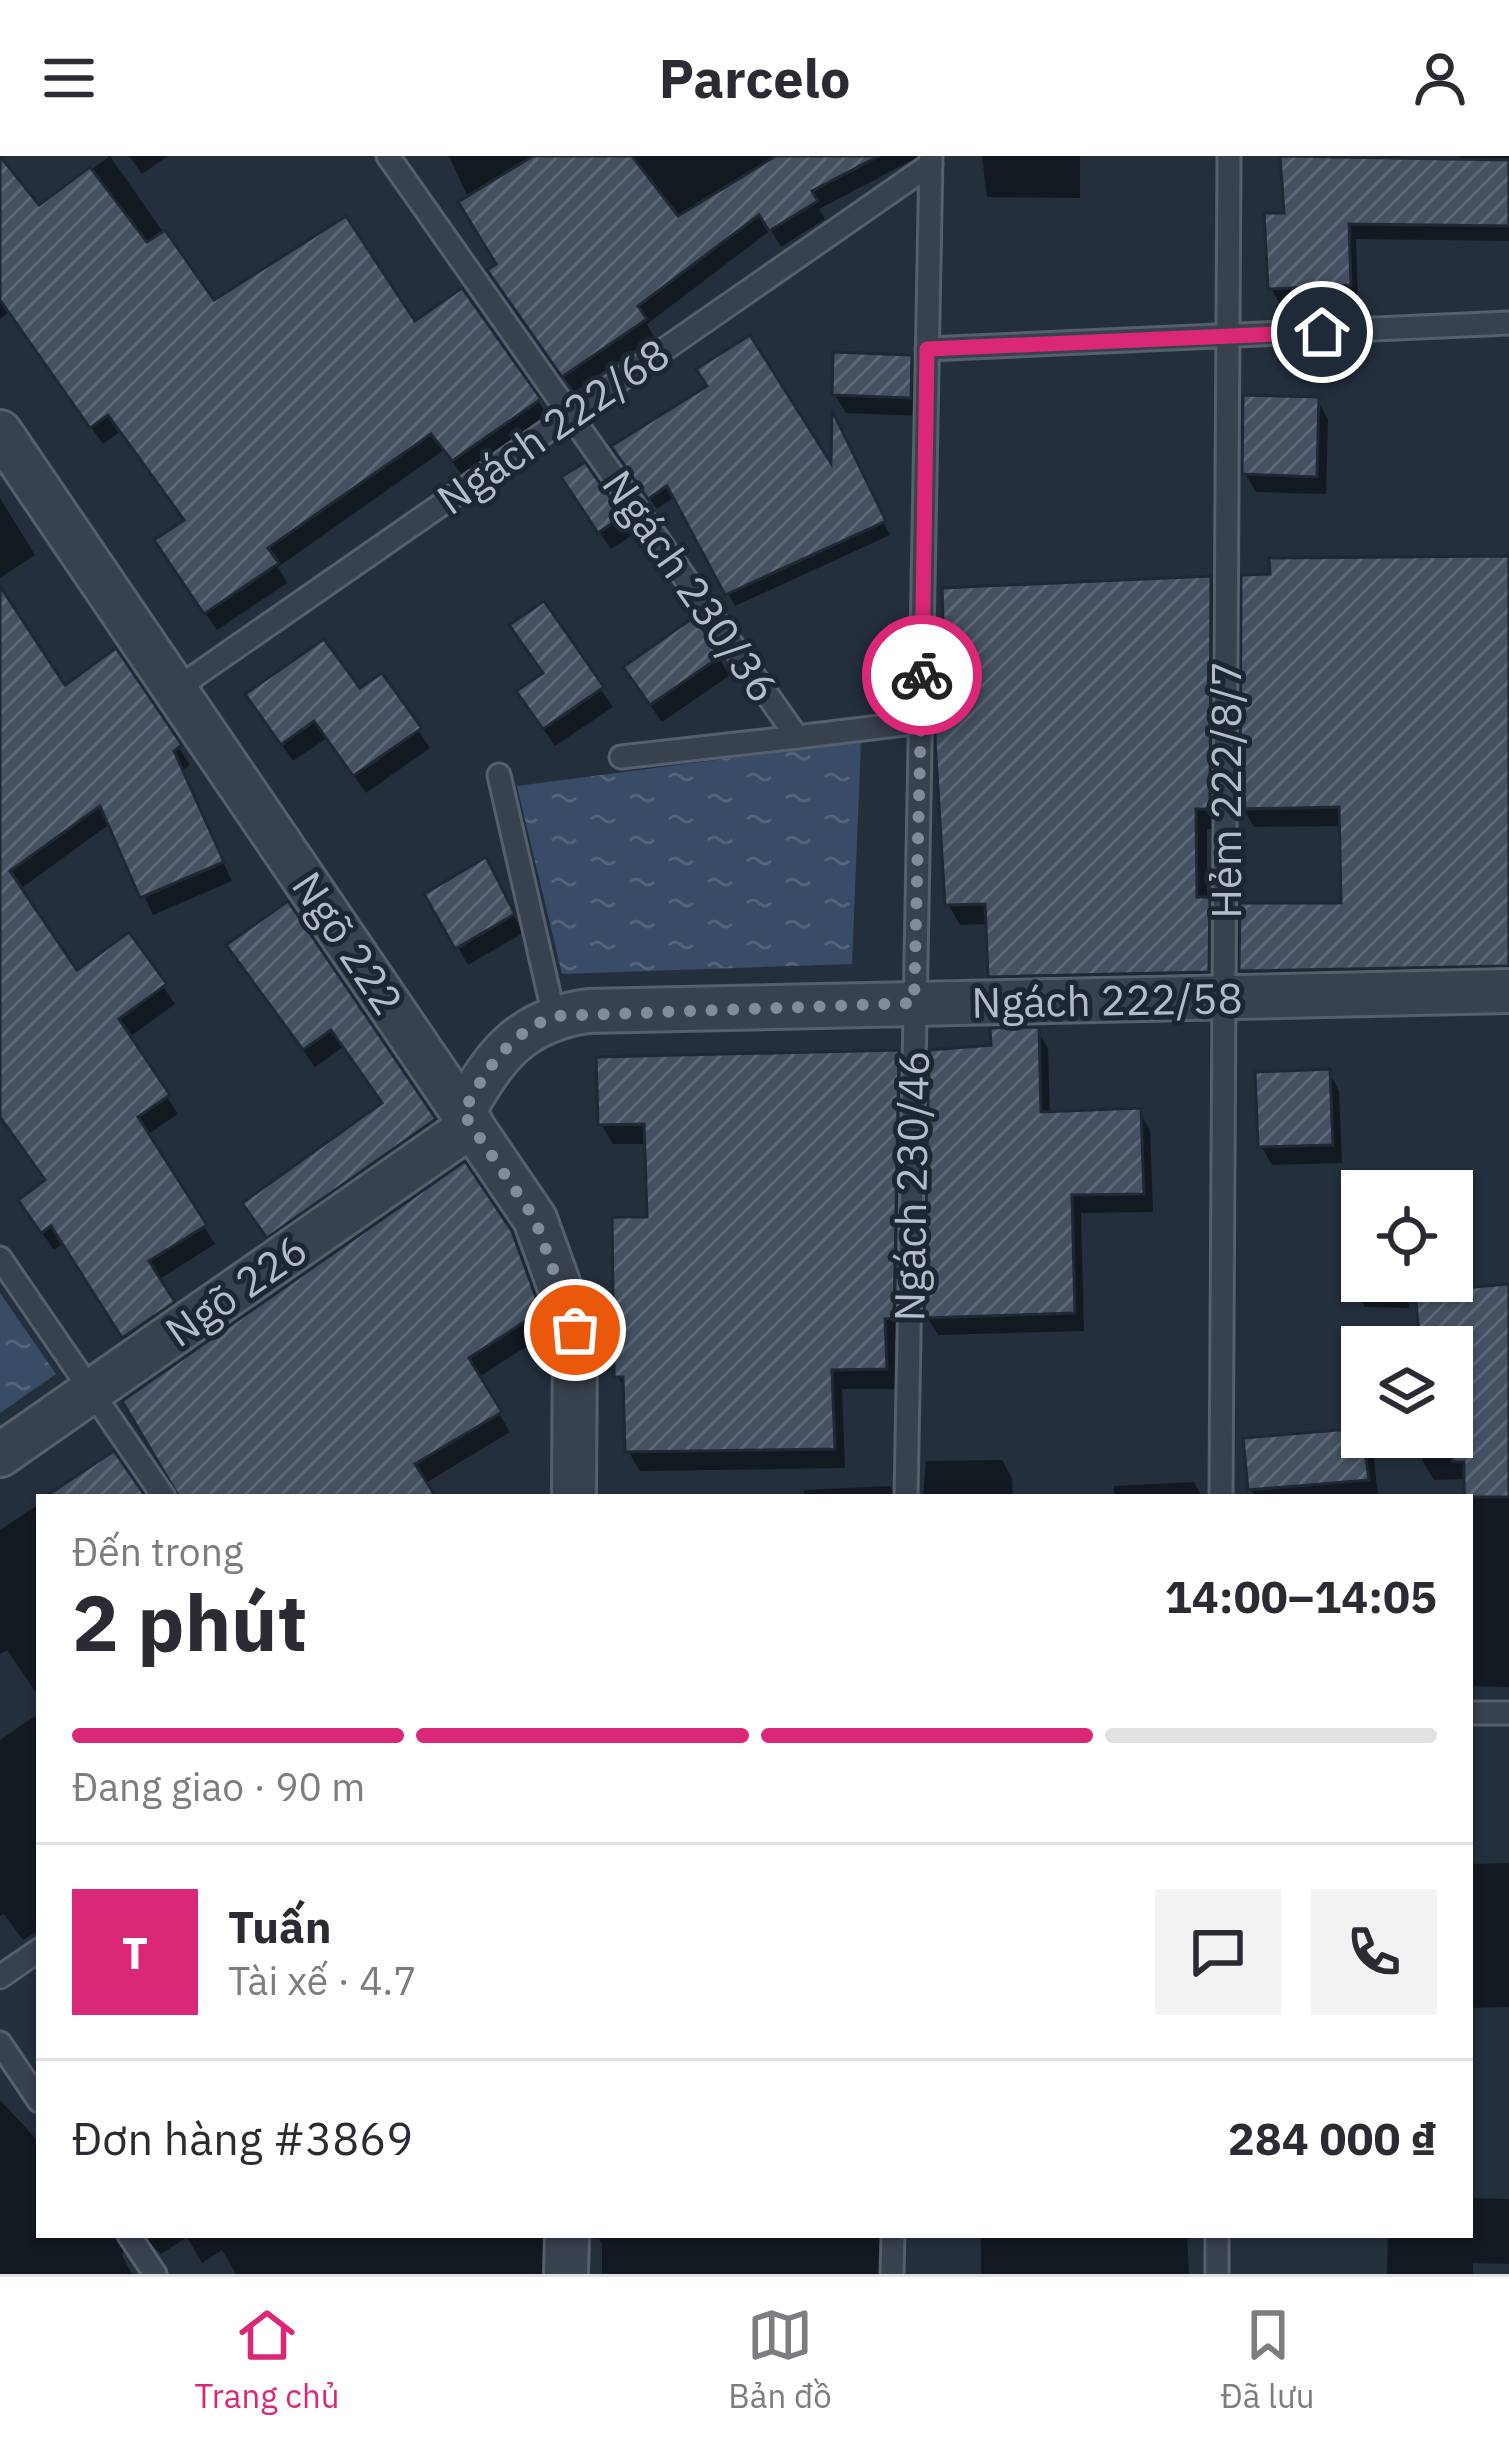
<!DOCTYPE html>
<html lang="vi">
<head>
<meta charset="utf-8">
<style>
	:root { --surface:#fff; --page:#f2f2f3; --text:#2b2b33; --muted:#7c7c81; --line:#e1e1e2; --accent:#db2777 }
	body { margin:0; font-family:"IBM Plex Sans",sans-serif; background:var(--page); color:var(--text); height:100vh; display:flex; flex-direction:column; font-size:45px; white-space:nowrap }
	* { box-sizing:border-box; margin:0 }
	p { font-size:39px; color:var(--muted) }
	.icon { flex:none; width:66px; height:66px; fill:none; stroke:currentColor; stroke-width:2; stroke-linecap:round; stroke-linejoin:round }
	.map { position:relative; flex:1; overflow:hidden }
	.panel { position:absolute; left:36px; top:1338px; width:1437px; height:744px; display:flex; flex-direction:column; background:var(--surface); border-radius:0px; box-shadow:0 3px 9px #0004 }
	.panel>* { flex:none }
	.tools { position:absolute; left:1341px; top:1014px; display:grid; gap:24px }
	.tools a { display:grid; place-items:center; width:132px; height:132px; border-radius:0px; background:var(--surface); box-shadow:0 3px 9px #0004; font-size:60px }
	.pin { position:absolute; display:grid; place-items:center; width:102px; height:102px; color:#fff; margin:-51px; border:6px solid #fff; border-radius:50%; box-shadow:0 3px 12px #0007 }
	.courier { position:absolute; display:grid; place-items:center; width:120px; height:120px; margin:-60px; border:9px solid #db2777; border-radius:50%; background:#fff; color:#222; box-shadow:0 3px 15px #0007 }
	.headline em { font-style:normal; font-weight:700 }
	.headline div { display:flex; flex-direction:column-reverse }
	.headline { display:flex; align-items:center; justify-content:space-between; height:204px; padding:0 36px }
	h1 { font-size:78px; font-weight:700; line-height:90px }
	.bar { display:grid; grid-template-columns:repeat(4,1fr); gap:18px 12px; align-content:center; height:144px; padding:0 36px }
	.bar i { height:15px; border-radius:9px; background:var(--line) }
	.bar .current { background:var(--accent) }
	.bar p { grid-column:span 4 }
	.line { display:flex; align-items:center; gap:30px; padding:0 36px; border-top:3px solid var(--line) }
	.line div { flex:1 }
	.round { display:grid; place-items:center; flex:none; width:126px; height:126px; border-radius:0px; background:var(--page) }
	header { display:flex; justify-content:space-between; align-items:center; height:156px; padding:0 36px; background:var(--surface); font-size:54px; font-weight:700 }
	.tabs { display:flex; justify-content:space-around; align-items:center; height:168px; border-top:3px solid var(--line); background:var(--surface); font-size:33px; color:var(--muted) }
	.tabs a { display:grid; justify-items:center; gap:6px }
	.tabs .current { color:var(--accent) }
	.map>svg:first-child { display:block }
	.water { fill:url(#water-ripples) }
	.shadow { fill:#0007 }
	.building { fill:url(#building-hatch); stroke:#1f2835; stroke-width:3 }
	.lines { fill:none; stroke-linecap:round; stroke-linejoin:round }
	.lane-casing { stroke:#565f6c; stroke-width:27 }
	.street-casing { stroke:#565f6c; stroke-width:48 }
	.lane { stroke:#38414e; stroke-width:21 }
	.street { stroke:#38414e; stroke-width:42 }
	.done { stroke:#828b98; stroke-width:12; stroke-dasharray:0 21.6 }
	.route { stroke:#db2777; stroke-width:15 }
	.labels { text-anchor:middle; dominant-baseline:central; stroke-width:10; stroke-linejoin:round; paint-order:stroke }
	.street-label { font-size:42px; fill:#b4bcc9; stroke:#1d2633 }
</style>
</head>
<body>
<header><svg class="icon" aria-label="menu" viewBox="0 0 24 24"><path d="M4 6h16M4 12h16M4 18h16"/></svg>Parcelo<svg class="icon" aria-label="person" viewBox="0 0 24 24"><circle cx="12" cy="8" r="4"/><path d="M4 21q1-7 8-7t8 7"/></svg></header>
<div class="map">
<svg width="1509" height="2118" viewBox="0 0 1509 2118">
	<defs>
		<pattern id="water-ripples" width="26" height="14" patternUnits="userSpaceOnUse" patternTransform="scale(3)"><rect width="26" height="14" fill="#394c67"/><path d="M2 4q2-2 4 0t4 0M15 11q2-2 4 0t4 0" fill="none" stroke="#53647b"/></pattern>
		<pattern id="building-hatch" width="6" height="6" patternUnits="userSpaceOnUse" patternTransform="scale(3)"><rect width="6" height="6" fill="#455162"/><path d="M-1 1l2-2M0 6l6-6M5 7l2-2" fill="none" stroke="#5d6877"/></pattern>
	</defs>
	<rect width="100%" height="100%" fill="#242f3e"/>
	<!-- water -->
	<g class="water">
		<polygon points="861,585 852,808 562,818 517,630"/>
		<polygon points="0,1137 56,1218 0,1257"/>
	</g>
	<!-- shadow -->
	<g class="shadow">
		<polygon points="110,0 213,148 414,169 538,244 549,263 464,322 444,294 278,411 287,427 217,474 168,403 186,366 120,276 103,288 9,156 0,163 0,2 38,53"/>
		<polygon points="129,0 168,0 142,18"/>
		<polygon points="449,0 920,0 819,53 825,63 781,91 771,74 647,168 654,181 574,236 501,132 499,109"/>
		<polygon points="982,0 1080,0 1080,42 987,41"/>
		<polygon points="1283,0 1401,0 1402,27 1460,25 1460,0 1509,0 1509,85 1356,83 1358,144 1280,148 1271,132 1287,60"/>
		<polygon points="911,202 921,220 921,260 846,257 835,239"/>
		<polygon points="711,232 834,317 834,265 890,379 735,450 676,340 657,353 622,303"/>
		<polygon points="1317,244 1328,263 1326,338 1256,336 1245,317"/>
		<polygon points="575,340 620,361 631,380 611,393"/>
		<polygon points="0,342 35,399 0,422"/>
		<polygon points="1509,403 1509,831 1253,834 1242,815 1344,750 1342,670 1254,671 1243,652"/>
		<polygon points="1210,423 1222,444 1220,673 1207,673 1207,742 1220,764 1219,836 1003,841 991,820 989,768 960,769 948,748 949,537"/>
		<polygon points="0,435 65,534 115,496 190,609 182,615 232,725 153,759 111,667 19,734 76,818 129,780 175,848 128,882 178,958 146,980 215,1088 158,1124 183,1165 135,1199 64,1087 54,1094 32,1063 47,1027 0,960"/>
		<polygon points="543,449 613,551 555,590 531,555 545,519"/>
		<polygon points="719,501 729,520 662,566 637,531"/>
		<polygon points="382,521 430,592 366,637 327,582 293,605 260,557 359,536"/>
		<polygon points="496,724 523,777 468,809 428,739"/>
		<polygon points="287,749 444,983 279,1098 257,1067 385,950 343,891 315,911 241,808"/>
		<polygon points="1037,874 1048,892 1050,958 1139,956 1150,974 1153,1056 1081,1057 1084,1175 938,1179 927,1161"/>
		<polygon points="898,897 909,917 904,1182 895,1182 896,1233 842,1233 845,1312 640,1315 628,1295 627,1236 617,1220 650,1064 648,988 613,988 601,968"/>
		<polygon points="1329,916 1339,935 1342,1007 1272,1009 1261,990"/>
		<polygon points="1355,1032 1399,1035 1362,1035 1362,1125 1408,1125 1409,1152 1365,1151 1354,1133"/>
		<polygon points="510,1076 550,1175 478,1222 510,1276 424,1328 432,1341 181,1341"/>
		<polygon points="1509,1131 1509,1531 1470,1530 1467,1323 1434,1324 1423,1306 1423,1281 1452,1281 1452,1191 1420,1191 1418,1138"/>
		<polygon points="1362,1281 1373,1294 1378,1341 1255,1341 1251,1333"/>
		<polygon points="1002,1304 1012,1322 1013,1341 923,1341 926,1305"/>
		<polygon points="1194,1326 1202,1341 1114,1341 1114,1330"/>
		<polygon points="890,1330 896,1341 804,1341 804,1334"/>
		<polygon points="39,1348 39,1541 7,1494 0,1498 0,1374"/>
		<polygon points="39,1557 39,1774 23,1784 4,1758 0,1760 0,1584"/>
		<polygon points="1509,1707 1509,1851 1470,1852 1470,1708"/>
		<polygon points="0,1944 39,1986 39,2079 564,2079 550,2118 236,2118 222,2094 202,2107 187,2081 161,2098 142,2081 129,2085 122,2099 132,2118 0,2118"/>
		<polygon points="1470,2042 1509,2043 1509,2108 1473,2107 1473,2118 1387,2118 1388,2079 1470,2079"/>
		<polygon points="597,2079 932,2079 880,2082 880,2118 602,2118 602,2088"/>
		<polygon points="981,2079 1187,2079 1189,2118 981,2118"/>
	</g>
	<!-- building -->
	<g class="building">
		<polygon points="0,0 39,49 90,11 147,86 165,74 214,144 346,60 415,165 462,132 541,243 452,305 431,278 268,392 279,407 204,458 154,384 184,364 108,259 90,272 0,144"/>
		<polygon points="533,0 632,0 678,60 776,0 879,0 812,35 818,45 769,75 759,59 638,150 647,163 562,221 487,114 496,108 458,46"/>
		<polygon points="1280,0 1509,4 1509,70 1349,68 1351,129 1268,133 1264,57 1284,57"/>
		<polygon points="750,179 831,307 832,254 886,365 725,439 667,330 648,343 611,290 707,230 696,213"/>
		<polygon points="833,196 912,199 911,242 832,239"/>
		<polygon points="1243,239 1319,241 1317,321 1242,318"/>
		<polygon points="585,306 623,360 598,377 561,321"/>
		<polygon points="1509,400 1509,810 1239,815 1240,747 1341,747 1339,651 1240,653 1241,419 1270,418 1269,402"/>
		<polygon points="1211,420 1210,653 1196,653 1197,741 1210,741 1209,816 988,821 985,748 945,749 935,583 936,534 945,534 942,432"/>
		<polygon points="0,430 65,529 116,492 182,589 174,595 224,706 140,742 100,650 10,715 77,814 129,776 167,828 119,863 170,939 138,961 207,1069 149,1105 175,1146 122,1182 51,1070 41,1077 18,1044 45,1024 0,961"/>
		<polygon points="544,445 604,531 543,573 516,535 543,517 509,469"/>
		<polygon points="694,461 721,500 650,549 623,511"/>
		<polygon points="324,483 360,532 382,517 422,572 353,620 314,565 281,589 245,538"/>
		<polygon points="486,701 515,758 455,793 424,738"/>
		<polygon points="288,745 436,963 267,1082 242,1047 382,947 331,874 303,894 226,789"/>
		<polygon points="1039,871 1041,956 1141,952 1144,1038 1072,1039 1075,1157 924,1162 929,894 991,889 990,872"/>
		<polygon points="899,894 894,1162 885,1163 887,1213 832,1214 835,1293 625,1296 623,1221 614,1221 612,1061 647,1061 644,968 598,969 596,901"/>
		<polygon points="1330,913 1333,989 1258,991 1255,916"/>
		<polygon points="465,1005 512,1075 541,1155 469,1202 502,1256 415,1308 436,1341 179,1341 122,1245"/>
		<polygon points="1509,1128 1509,1341 1464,1341 1464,1306 1452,1306 1452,1187 1420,1189 1415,1136"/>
		<polygon points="1362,1272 1369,1324 1248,1334 1243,1282"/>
		<polygon points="114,1295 146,1341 45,1341 103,1302"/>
	</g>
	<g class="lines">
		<defs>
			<g id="lane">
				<polyline points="388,0 797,581 921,566"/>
				<polyline points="927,193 1509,167"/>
				<polyline points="176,533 931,8"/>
				<polyline points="621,601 797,581"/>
				<polyline points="499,619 554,860"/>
				<polyline points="0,1102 164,1341"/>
				<polyline points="906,1341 931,0"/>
				<polyline points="1221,1341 1229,0"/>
				<polyline points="1470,1557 1509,1557"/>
				<polyline points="0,1821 39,1794"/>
				<polyline points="0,1887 39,1945"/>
				<polyline points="129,2079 155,2118"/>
				<polyline points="892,2118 893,2079"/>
				<polyline points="1217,2118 1217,2079"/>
			</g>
			<g id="street">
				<polyline points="0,276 535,1063 575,1174 574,1341"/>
				<path d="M463,957C493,900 522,864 588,855L1509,835"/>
				<polyline points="0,1299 472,969"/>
				<polyline points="566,2118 567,2079"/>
			</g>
		</defs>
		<!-- lane casing -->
		<use href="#lane" class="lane-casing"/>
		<!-- street casing -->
		<use href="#street" class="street-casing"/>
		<!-- lane -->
		<use href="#lane" class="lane"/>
		<!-- street -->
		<use href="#street" class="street"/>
	</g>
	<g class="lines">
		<!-- done -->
		<path class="done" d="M575,1174L535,1063L463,957C486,913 508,879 554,860L914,847L922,519"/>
		<!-- route -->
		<polyline class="route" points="922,519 927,193 1322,176"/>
	</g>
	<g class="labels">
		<!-- street labels -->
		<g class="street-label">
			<text transform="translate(553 270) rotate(-35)">Ngách 222/68</text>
			<text transform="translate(691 430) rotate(55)">Ngách 230/36</text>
			<text transform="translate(1225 634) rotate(-90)">Hẻm 222/8/7</text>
			<text transform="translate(348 787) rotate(56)">Ngõ 222</text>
			<text transform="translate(1107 844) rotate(-1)">Ngách 222/58</text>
			<text transform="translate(911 1030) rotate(-89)">Ngách 230/46</text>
			<text transform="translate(236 1134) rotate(-35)">Ngõ 226</text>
		</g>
	</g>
</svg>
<div class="tools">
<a><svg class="icon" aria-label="locate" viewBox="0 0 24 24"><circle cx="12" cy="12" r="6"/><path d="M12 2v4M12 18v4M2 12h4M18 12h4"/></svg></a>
<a><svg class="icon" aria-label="layers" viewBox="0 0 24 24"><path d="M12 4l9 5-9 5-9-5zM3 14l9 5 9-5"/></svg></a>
</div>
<div class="pin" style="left:575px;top:1174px;background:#ea580c"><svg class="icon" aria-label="bag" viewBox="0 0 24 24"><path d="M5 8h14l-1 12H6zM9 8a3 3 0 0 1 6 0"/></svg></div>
<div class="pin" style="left:1322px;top:176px;background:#1f2937"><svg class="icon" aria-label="home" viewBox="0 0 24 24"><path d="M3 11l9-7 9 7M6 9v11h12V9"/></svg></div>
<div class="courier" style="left:922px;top:519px"><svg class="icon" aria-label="bike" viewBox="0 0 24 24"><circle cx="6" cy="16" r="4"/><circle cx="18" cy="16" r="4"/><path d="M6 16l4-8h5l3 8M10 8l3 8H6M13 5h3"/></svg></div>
<section class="panel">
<div class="headline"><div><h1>2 phút</h1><p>Đến trong</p></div><em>14:00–14:05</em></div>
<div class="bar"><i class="current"></i><i class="current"></i><i class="current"></i><i></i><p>Đang giao · 90 m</p></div>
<div class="line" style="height:216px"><b class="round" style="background:var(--accent);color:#fff">T</b><div><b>Tuấn</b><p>Tài xế · 4.7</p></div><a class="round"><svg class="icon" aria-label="chat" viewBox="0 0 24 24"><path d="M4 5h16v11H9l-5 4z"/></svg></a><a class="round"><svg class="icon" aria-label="phone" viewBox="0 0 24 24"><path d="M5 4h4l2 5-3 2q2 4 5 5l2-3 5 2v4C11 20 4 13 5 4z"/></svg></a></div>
<div class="line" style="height:156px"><div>Đơn hàng #3869</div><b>284 000 ₫</b></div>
</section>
</div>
<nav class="tabs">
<a class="current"><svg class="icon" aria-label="home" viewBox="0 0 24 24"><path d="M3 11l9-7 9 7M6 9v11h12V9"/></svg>Trang chủ</a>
<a><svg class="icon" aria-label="map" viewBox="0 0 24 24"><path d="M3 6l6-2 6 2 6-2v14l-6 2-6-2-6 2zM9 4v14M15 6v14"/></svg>Bản đồ</a>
<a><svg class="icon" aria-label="saved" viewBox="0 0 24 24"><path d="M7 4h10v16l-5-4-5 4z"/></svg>Đã lưu</a>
</nav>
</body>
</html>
